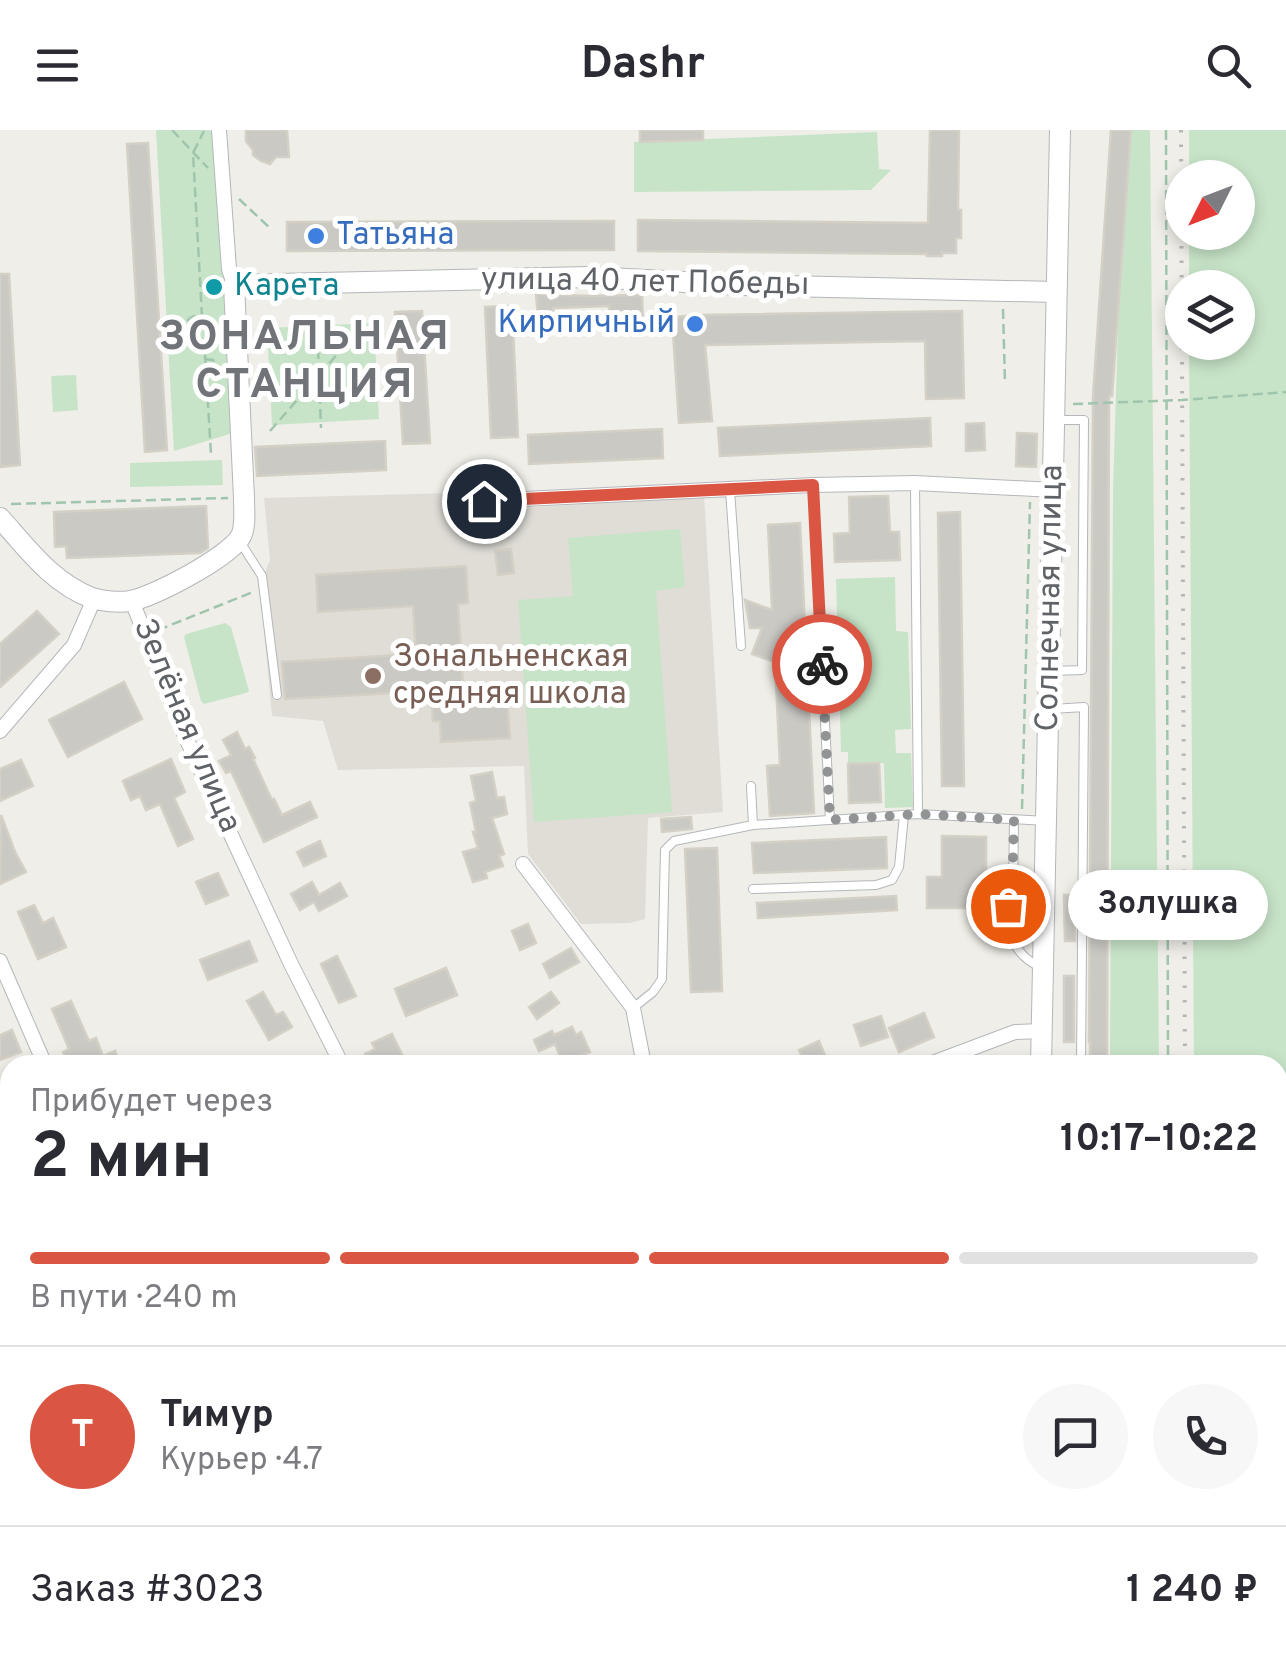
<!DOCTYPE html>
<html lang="ru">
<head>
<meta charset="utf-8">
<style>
	:root { --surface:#fff; --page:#f7f7f7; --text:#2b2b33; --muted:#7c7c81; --line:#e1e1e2; --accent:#da5643 }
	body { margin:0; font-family:Overpass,sans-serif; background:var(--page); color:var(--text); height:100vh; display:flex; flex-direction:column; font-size:38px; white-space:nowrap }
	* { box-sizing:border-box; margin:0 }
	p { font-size:32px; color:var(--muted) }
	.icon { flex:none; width:55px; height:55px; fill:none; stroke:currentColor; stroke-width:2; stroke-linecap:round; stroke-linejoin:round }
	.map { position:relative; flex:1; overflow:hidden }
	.panel { position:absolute; left:0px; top:925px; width:1288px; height:622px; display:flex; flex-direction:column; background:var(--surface); border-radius:30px 30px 0 0; box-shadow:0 5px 15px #0003 }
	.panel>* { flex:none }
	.needle { width:65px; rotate:228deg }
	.tools { position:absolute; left:1165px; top:30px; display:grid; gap:20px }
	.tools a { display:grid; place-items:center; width:90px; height:90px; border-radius:50%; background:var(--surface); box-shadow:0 5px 15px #0003; font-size:50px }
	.pin { position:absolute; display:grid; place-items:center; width:85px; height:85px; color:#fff; margin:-42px; border:5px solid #fff; border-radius:50%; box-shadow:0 2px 10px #0007 }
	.courier { position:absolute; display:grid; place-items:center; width:100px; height:100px; margin:-50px; border:8px solid #da5643; border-radius:50%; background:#fff; color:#222; box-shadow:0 2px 12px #0007 }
	.bubble { position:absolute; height:70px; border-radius:35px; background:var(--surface); box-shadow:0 5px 15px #0003; font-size:32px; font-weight:700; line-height:70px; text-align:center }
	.summary em { font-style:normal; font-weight:700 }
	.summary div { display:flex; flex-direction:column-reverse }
	.summary { display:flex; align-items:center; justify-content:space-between; height:170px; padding:0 30px }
	h1 { font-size:65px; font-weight:700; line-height:75px }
	.bar { display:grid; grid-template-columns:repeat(4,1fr); gap:15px 10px; align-content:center; height:120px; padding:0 30px }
	.bar i { height:12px; border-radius:8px; background:var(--line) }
	.bar .on { background:var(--accent) }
	.bar p { grid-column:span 4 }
	.line { display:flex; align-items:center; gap:25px; padding:0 30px; border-top:2px solid var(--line) }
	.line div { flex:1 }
	.round { display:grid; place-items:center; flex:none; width:105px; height:105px; border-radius:52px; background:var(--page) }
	header { display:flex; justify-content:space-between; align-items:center; height:130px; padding:0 30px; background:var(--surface); font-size:45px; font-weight:700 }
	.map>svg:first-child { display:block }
	.education { fill:#dfddd6 }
	.green { fill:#c7e4c8 }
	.building { fill:#cbc9c4; stroke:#d4d0c6; stroke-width:2.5 }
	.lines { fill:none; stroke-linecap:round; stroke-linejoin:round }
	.lane-casing { stroke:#b4b7ba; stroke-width:10 }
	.street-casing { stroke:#b4b7ba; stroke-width:16 }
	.secondary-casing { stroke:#b4b6ba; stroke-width:22 }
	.path { stroke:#a0c5ad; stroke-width:2.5; stroke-dasharray:10 5; stroke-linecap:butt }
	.lane { stroke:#fff; stroke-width:8 }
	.street { stroke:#fff; stroke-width:14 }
	.secondary { stroke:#fff; stroke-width:20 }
	.rail { stroke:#b5b6b6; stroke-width:4; stroke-dasharray:2.5 12; stroke-linecap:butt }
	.done { stroke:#919394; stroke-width:10; stroke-dasharray:0 18 }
	.route { stroke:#da5643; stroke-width:12 }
	.shop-dot { fill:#3f7fe0; stroke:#fff; stroke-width:4 }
	.culture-dot { fill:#0f9aa8; stroke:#fff; stroke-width:4 }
	.education-dot { fill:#8d6e63; stroke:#fff; stroke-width:4 }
	.labels { text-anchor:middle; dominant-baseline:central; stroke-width:10; stroke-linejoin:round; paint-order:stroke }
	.shop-label { font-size:32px; fill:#366cbe; stroke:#fff; text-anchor:start }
	.street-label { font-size:32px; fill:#5f6266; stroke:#fff }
	.culture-label { font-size:32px; fill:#0d838f; stroke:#fff; text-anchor:start }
	.education-label { font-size:32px; fill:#785e54; stroke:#fff; text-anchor:start }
	.district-label { font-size:42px; font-weight:bold; letter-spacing:2.5px; fill:#707478; stroke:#fff }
</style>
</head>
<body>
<header><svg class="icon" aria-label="menu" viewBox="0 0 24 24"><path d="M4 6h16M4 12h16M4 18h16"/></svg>Dashr<svg class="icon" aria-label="search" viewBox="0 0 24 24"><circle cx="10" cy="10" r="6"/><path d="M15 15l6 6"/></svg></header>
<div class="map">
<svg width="1286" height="1547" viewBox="0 0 1286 1547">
	<rect width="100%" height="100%" fill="#efeee8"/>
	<!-- education -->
	<polygon class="education" points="451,363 492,380 704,366 723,682 648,688 645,789 629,793 581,794 528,724 524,636 338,640 323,591 272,586 260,455 270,430 264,368"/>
	<!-- green -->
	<g class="green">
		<polygon points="156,0 209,0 213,3 233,303 174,321"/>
		<polygon points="1124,0 1150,0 1159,935 1110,935 1113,362"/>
		<polygon points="1189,0 1286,0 1286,1547 1198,1547 1198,1538 1278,1538 1278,935 1194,935 1189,213 1238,212 1238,158 1189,157 1189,103 1238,102 1238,48 1189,47"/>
		<polygon points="877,2 879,39 891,40 871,60 634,62 634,12"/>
		<polygon points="374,193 379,289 272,295 267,198"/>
		<polygon points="76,245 78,280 53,282 51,246"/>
		<polygon points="222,330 223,355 130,357 130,333"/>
		<polygon points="680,399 685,457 656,461 672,682 534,692 518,470 573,466 568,408"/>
		<polygon points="895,447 896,501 908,502 911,599 895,600 896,623 911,623 913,677 885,678 884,633 848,634 848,622 841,622 836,449"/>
		<polygon points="225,493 231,497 249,561 246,563 204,574 201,571 184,507 186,504"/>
		<polygon points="796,1538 874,1538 876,1547 792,1547"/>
	</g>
	<!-- building -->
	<g class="building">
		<polygon points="246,0 287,0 289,27 276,27 270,34 261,31 253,25 253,20 246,11"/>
		<polygon points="640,0 703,0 703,10 640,12"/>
		<polygon points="930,0 959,0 958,80 961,80 961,108 956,108 956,123 942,123 942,126 927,126 927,124 638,121 638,90 928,93"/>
		<polygon points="1111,0 1131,0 1112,266 1109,266 1107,935 1090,935 1090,912 1089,912 1093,267"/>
		<polygon points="148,13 167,320 145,322 127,14"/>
		<polygon points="614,91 614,120 287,121 287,92"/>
		<polygon points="0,144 9,144 20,335 0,337"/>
		<polygon points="559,163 559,165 591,166 642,165 643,193 630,193 630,203 610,203 609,176 553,178 553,186 538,187 536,164"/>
		<polygon points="512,176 518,307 491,308 485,177"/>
		<polygon points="422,181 430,313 403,314 395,182"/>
		<polygon points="962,181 964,268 926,269 925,211 705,215 712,291 679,293 672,187 703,185"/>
		<polygon points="930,288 931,316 720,326 718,298"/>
		<polygon points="984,293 985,320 966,321 966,294"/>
		<polygon points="662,299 663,328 529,334 528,305"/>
		<polygon points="1017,303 1037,304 1036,337 1016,336"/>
		<polygon points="385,311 386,340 257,346 255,317"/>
		<polygon points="888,366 890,402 899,402 900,430 835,432 834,404 850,403 849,367"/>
		<polygon points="206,376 208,418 200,423 67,428 66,416 55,417 54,382"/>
		<polygon points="960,382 964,656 942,656 938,383"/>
		<polygon points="800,393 814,683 770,686 767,636 780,635 775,532 752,524 762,498 750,498 745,470 772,480 768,395"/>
		<polygon points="511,419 514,443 498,445 495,421"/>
		<polygon points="466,436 468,473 458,474 464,573 507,571 510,608 441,612 440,591 433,591 431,561 285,569 282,532 416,524 413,476 318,482 316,445"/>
		<polygon points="37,481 59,504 0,557 0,514"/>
		<polygon points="124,552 142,589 68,627 49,590"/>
		<polygon points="237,602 245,619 249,617 255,628 253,629 272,670 274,669 282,685 310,672 317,687 264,712 231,641 226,643 219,631 231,625 223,610"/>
		<polygon points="171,629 185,662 174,668 193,709 178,716 160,674 146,680 140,666 131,670 123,651"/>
		<polygon points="21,630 33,656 0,671 0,639"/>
		<polygon points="879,633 881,672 849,673 848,634"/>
		<polygon points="492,642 497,668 504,667 507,684 492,688 504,724 499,726 503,736 485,742 487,748 473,752 463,722 478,718 473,702 476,702 470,673 476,671 471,646"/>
		<polygon points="1,685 15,722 26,742 0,754"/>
		<polygon points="691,687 692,699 662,702 661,689"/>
		<polygon points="942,706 986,707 986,778 927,778 927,747 942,747"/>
		<polygon points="886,707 887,738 754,743 752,713"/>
		<polygon points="320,711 326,726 304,736 297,722"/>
		<polygon points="717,718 722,861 691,862 685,719"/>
		<polygon points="218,743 228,765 206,774 196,752"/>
		<polygon points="312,752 319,765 340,753 347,766 319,781 314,772 300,780 291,764"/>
		<polygon points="1064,765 1075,765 1075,811 1065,811"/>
		<polygon points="896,766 897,780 758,788 757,773"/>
		<polygon points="34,775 43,793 53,788 66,817 38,829 18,782"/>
		<polygon points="528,794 536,813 520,820 512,801"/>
		<polygon points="249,811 257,831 208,850 200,830"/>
		<polygon points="571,818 579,832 550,848 543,834"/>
		<polygon points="337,826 356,866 339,873 321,834"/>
		<polygon points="446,838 457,865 406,886 395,859"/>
		<rect x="1064" y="846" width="10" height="66"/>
		<polygon points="263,862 276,885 283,882 292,897 269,910 247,871"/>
		<polygon points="551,862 559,873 537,889 529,877"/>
		<polygon points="71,871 89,911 96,908 103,926 115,921 120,935 69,935 63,922 69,919 52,879"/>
		<polygon points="924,883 934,907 899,922 889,898"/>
		<polygon points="881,886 888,907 861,916 854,895"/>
		<polygon points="572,897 576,905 581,902 590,922 582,925 587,935 564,935 555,914 539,921 534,910 552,901 554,905"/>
		<polygon points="12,900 21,922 0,930 0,905"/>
		<polygon points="392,904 407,935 371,935 365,924 375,919 372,913"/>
		<polygon points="819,911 829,935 806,935 799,920"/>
	</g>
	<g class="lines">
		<defs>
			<g id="lane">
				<polyline points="915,354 918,684"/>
				<polyline points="813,355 830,690"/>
				<polyline points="730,360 741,516"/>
				<polyline points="240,412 262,446 277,565"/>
				<polyline points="1051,541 1082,540 1084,290 1055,290"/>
				<polyline points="1052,579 1084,577 1081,935"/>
				<polyline points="751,656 753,695 918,684 1046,691"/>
				<path d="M1014,690L1013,766C1000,792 1013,825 1039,836"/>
				<polyline points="753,759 876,755 892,750 899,737 904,685"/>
				<polyline points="633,878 653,862 662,849 665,720 674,711 753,695"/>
				<polyline points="1074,1547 1075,1538"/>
			</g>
			<g id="street">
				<polyline points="219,0 229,139 234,155"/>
				<polyline points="484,371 813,355 915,353 1054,360"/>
				<polyline points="132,471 186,608 291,834 342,935"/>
				<polyline points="0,601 74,515 94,469"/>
				<polyline points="523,734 633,878 644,935"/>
				<polyline points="0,831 45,935"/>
				<polyline points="927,935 1015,902 1042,901"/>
				<polyline points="0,1443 10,1439"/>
				<polyline points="328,1538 333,1547"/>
				<polyline points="641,1538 644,1547"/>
				<polyline points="971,1547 971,1538"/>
			</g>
			<g id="secondary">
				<path d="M0,388C27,418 52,453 92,468C102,471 119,473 130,471C152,468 231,426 241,406C246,396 244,380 244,368L234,155L589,147L742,155L1056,162"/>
				<polyline points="1041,935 1060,0"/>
				<polyline points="0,1322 10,1336"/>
				<polyline points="137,1538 142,1547"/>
				<polyline points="1025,1547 1026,1538"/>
			</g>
		</defs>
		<!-- lane casing -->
		<use href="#lane" class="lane-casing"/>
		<!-- street casing -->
		<use href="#street" class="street-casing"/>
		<!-- secondary casing -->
		<use href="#secondary" class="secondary-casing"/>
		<!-- path -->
		<g class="path">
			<polyline points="172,0 208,38"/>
			<polyline points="1166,0 1168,935"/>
			<polyline points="239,69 271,99"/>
			<polyline points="1003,179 1005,254"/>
			<circle cx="197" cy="198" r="12"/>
			<polyline points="202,187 193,23 204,1"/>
			<polyline points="317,189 321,298"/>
			<polyline points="204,208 211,324"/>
			<polyline points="205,229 213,230 217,236 214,243 208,245"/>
			<polyline points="1073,274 1182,270 1286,262"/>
			<polyline points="270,301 341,220 381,193"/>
			<polyline points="11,374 228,368"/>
			<polyline points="158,500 253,462"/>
			<polyline points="1022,679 1030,372"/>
			<polyline points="1168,1538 1168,1547"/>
		</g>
		<!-- lane -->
		<use href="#lane" class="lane"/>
		<!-- street -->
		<use href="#street" class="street"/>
		<!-- secondary -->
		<use href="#secondary" class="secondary"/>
		<!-- rail -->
		<g class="rail">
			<polyline points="1181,0 1185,935"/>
			<polyline points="1189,1538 1189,1547"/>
		</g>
	</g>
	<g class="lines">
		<!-- done -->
		<polyline class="done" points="822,534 830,690 918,684 1014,690 1012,766 1008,776"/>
		<!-- route -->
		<polyline class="route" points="484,371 813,355 822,534"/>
	</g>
	<!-- markers -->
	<g class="shop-dot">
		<circle cx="316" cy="106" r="10"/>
		<circle cx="695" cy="194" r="10"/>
	</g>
	<circle class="culture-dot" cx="214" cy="157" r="10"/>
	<circle class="education-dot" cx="373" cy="546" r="10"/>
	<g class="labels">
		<!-- shop labels -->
		<g class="shop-label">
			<text x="336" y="106">Татьяна</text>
			<text x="675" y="194" text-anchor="end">Кирпичный</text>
		</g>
		<!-- street labels -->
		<g class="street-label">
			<text transform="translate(645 153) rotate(1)">улица 40 лет Победы</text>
			<text transform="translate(1051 468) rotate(-89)">Солнечная улица</text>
			<text transform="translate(186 596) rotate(67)">Зелёная улица</text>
		</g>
		<!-- culture labels -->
		<g class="culture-label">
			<text x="234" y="157">Карета</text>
		</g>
		<!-- education labels -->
		<g class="education-label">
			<text x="393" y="528">Зональненская<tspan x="393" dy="37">средняя школа</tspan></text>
		</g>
		<!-- district labels -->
		<g class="district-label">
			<text x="305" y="208">ЗОНАЛЬНАЯ<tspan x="305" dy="48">СТАНЦИЯ</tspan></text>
		</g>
	</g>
</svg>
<div class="tools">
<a><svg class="needle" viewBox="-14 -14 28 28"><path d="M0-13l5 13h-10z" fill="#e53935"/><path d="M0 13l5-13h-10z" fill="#7c7c81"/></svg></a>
<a><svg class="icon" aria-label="layers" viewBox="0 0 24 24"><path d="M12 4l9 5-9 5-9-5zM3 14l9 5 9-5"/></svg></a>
</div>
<div class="pin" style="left:1008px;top:776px;background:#ea580c"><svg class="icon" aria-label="bag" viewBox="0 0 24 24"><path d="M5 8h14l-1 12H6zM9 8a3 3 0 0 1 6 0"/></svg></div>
<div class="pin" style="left:484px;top:371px;background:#1f2937"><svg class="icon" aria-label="home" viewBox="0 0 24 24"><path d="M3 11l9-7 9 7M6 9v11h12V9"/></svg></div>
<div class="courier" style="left:822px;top:534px"><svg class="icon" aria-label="bike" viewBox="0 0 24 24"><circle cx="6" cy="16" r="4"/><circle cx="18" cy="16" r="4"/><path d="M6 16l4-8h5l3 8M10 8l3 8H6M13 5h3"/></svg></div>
<div class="bubble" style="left:1068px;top:740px;width:200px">Золушка</div>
<section class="panel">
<div class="summary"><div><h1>2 мин</h1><p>Прибудет через</p></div><em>10:17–10:22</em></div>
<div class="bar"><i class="on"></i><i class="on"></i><i class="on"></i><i></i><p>В пути · 240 m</p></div>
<div class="line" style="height:180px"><b class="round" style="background:var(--accent);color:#fff">Т</b><div><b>Тимур</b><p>Курьер · 4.7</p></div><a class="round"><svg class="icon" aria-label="chat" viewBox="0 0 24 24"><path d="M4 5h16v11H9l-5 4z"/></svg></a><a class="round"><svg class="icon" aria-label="phone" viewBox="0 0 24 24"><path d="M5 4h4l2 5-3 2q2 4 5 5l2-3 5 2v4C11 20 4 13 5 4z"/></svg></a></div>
<div class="line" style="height:130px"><div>Заказ #3023</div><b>1 240 ₽</b></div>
</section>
</div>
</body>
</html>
